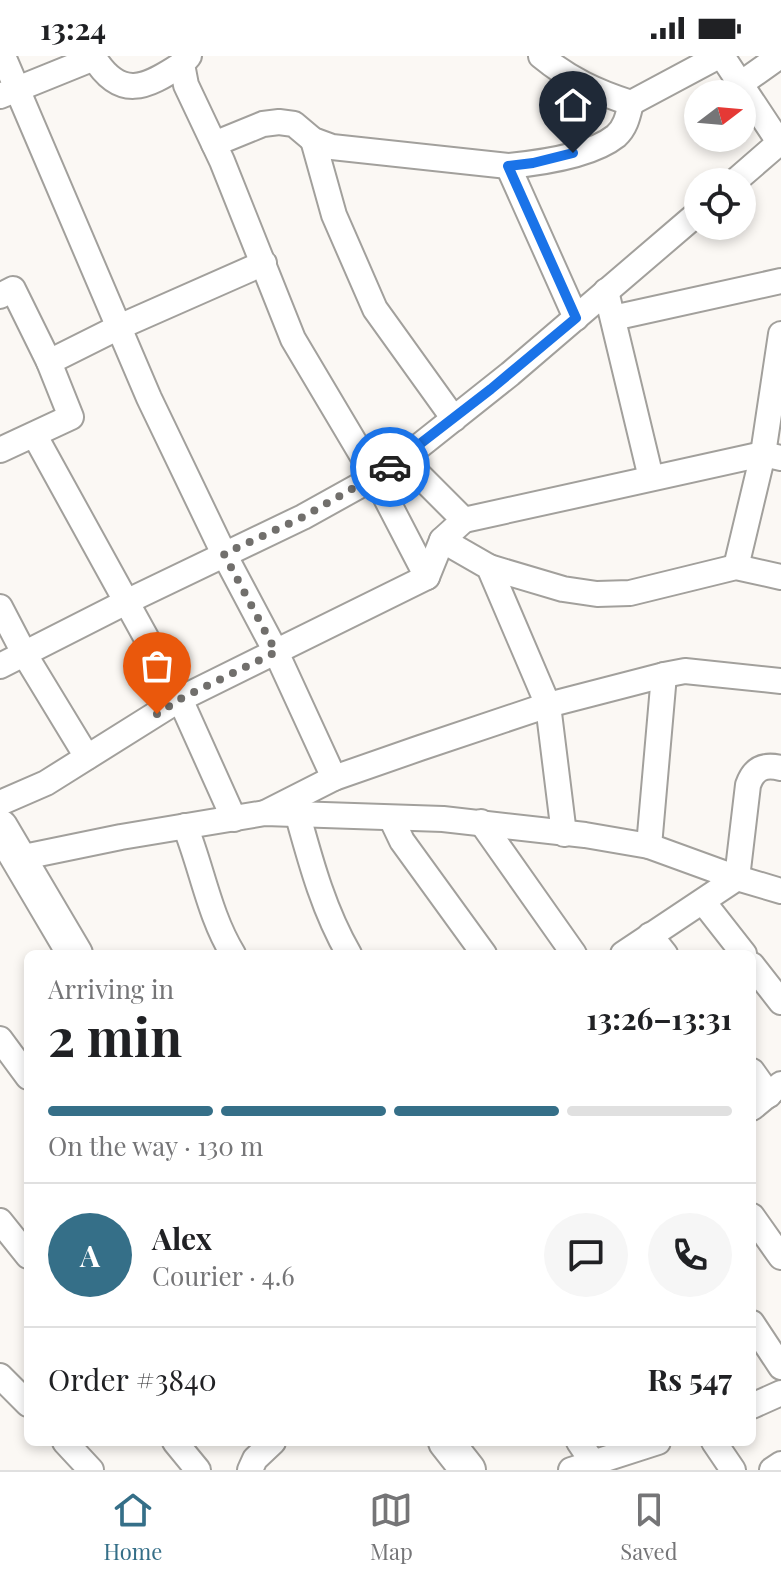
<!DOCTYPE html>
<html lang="en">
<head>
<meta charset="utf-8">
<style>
	:root { --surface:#fff; --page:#f6f6f6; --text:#202124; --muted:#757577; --line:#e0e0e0; --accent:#356f88 }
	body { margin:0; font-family:"Playfair Display",serif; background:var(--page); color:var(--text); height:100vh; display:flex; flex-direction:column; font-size:30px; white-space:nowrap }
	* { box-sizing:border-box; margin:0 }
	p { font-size:26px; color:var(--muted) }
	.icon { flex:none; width:44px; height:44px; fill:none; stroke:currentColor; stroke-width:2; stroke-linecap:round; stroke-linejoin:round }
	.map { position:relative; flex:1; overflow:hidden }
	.details { position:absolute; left:24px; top:894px; width:732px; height:496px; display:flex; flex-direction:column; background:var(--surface); border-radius:12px; box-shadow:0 4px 12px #0003 }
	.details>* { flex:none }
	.needle { width:52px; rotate:74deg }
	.fabs { position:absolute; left:684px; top:24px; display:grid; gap:16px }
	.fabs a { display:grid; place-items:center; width:72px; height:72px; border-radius:50%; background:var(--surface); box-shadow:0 4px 12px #0003; font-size:40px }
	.pin { position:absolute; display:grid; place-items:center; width:68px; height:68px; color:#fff; margin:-82px -34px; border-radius:50% 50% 50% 0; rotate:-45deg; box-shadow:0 0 8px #0007 }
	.pin .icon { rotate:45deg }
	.courier { position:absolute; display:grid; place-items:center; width:80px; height:80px; margin:-40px; border:6px solid #1a73e8; border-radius:50%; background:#fff; color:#222; box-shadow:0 2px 10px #0007 }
	.summary em { font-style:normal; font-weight:700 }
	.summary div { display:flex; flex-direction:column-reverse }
	.summary { display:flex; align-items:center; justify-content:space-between; height:136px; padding:0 24px }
	h1 { font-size:52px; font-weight:700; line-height:60px }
	.bar { display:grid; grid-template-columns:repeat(4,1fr); gap:12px 8px; align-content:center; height:96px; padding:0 24px }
	.bar i { height:10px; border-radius:6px; background:var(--line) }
	.bar .current { background:var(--accent) }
	.bar p { grid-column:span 4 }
	.line { display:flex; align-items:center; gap:20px; padding:0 24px; border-top:2px solid var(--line) }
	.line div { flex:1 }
	.round { display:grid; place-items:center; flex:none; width:84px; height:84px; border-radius:42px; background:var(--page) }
	.status { display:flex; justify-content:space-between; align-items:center; height:56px; padding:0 40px; background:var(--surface); direction:ltr }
	.status svg { height:22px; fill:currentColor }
	.menu { display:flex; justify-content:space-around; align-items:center; height:112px; border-top:2px solid var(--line); background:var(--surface); font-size:22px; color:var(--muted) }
	.menu a { display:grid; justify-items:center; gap:4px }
	.menu .current { color:var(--accent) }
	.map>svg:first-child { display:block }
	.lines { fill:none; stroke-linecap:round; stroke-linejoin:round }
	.street-casing { stroke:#a2a09c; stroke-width:28 }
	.secondary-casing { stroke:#a2a09c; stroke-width:38 }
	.street { stroke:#fff; stroke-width:24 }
	.secondary { stroke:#fff; stroke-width:34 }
	.done { stroke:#716f6c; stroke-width:8; stroke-dasharray:0 14.4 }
	.route { stroke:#1a73e8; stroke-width:10 }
</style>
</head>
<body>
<div class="status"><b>13:24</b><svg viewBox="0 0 49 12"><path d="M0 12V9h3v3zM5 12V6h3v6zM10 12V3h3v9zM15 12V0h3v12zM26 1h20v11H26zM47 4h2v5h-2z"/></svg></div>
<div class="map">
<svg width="781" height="1414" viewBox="0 0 781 1414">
	<rect width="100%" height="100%" fill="#fbf8f4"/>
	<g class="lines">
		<defs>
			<g id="street">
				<polyline points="3,0 149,342 224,498 276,596 334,722"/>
				<path d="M93,0C120,45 146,32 182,8"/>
				<polyline points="189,0 182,8 186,29 222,105 293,283 375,421 427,521"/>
				<path d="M541,0C569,23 596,36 631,47L719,0"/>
				<polyline points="722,0 781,89"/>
				<polyline points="739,29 780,0"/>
				<polyline points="0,40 94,2"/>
				<polyline points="313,84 334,159 375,253 454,363"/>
				<path d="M214,88L263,68L279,66L294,68L313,84L332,91L508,110C539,107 591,100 616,80C626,71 628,59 631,47"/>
				<polyline points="508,110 576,262"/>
				<polyline points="734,126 779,87"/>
				<polyline points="606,235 651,422"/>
				<polyline points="0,240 13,233 49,306 71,361 0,394"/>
				<polyline points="613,262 781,225"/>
				<polyline points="49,306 119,271 264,207"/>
				<polyline points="35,380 180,643 234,763"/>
				<polyline points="464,464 763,398 781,402"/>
				<polyline points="442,484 489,511 548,649 564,778"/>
				<polyline points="489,511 563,533 597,538 630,537 736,511 781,521"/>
				<polyline points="736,511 763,398 781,278"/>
				<polyline points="0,551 25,599 87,701"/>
				<polyline points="0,610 128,545 303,461 375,421 403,403 510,318 698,157"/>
				<polyline points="0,747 46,727 180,643 427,521 442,484 464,464 403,403"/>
				<polyline points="265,757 334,722 420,692 548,649 664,619 685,615 781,625"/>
				<path d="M298,760C311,807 324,855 349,898"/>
				<polyline points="391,762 402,785 484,898"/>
				<polyline points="481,766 574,898"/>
				<path d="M185,770C202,812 209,859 233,898"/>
				<polyline points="649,790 664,619"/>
				<polyline points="19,802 121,781 265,757 443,763 585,779 649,790 737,822 781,835"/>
				<polyline points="704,847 744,898"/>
				<polyline points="650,879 665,898"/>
				<path d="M623,898L737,822L748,729C754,712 764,708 781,712"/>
				<polyline points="752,909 781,946"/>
				<polyline points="0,983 28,1021"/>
				<polyline points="752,1015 769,1039"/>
				<polyline points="752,1052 781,1028"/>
				<polyline points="752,1160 781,1201"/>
				<polyline points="0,1165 28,1200"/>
				<polyline points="752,1267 781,1311"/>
				<polyline points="0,1320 28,1348"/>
				<polyline points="752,1350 781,1337"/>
				<polyline points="65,1386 91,1414"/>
				<polyline points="175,1386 198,1414"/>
				<polyline points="579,1386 598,1414"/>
				<polyline points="714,1386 733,1414"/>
				<polyline points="250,1414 255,1403 273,1386"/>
				<polyline points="571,1414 658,1386"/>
				<polyline points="772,1414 781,1408"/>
			</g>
			<g id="secondary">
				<polyline points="0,771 75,898"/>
				<polyline points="446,1386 468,1414"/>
			</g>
		</defs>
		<!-- street casing -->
		<use href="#street" class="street-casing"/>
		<!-- secondary casing -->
		<use href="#secondary" class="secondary-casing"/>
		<!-- street -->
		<use href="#street" class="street"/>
		<!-- secondary -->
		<use href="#secondary" class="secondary"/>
	</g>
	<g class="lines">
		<!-- done -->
		<polyline class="done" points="157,658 180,643 276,596 224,498 303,461 390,411"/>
		<!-- route -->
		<polyline class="route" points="390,411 491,333 576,262 508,110 533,107 573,97"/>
	</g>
</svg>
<div class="fabs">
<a><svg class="needle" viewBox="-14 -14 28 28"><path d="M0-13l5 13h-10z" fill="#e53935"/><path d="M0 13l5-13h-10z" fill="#757577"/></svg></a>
<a><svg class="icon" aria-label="locate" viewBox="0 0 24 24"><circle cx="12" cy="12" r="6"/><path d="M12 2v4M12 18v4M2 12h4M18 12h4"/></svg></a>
</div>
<div class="pin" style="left:157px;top:658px;background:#ea580c"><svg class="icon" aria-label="bag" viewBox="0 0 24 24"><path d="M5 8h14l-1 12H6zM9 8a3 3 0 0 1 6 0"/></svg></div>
<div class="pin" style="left:573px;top:97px;background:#1f2937"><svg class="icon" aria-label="home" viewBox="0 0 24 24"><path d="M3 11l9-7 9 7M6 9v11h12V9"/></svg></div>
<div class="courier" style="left:390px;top:411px"><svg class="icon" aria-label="car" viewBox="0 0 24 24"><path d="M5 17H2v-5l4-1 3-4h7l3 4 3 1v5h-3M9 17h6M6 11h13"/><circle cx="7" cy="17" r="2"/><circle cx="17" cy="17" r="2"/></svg></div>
<section class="details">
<div class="summary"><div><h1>2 min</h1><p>Arriving in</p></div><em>13:26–13:31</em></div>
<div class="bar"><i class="current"></i><i class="current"></i><i class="current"></i><i></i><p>On the way · 130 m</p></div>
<div class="line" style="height:144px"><b class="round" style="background:var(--accent);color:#fff">A</b><div><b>Alex</b><p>Courier · 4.6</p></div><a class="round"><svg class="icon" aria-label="chat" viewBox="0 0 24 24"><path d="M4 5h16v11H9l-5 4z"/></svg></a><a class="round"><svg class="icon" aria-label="phone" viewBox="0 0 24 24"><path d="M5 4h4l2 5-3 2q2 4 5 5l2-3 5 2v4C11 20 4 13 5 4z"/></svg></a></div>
<div class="line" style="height:104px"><div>Order #3840</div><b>Rs 547</b></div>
</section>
</div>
<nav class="menu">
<a class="current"><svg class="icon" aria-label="home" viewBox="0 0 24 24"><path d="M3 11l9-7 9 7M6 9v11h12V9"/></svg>Home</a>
<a><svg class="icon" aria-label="map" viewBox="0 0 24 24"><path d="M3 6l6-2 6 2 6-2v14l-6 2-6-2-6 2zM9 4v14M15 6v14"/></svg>Map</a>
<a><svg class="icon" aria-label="saved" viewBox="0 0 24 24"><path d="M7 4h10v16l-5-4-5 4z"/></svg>Saved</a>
</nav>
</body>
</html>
